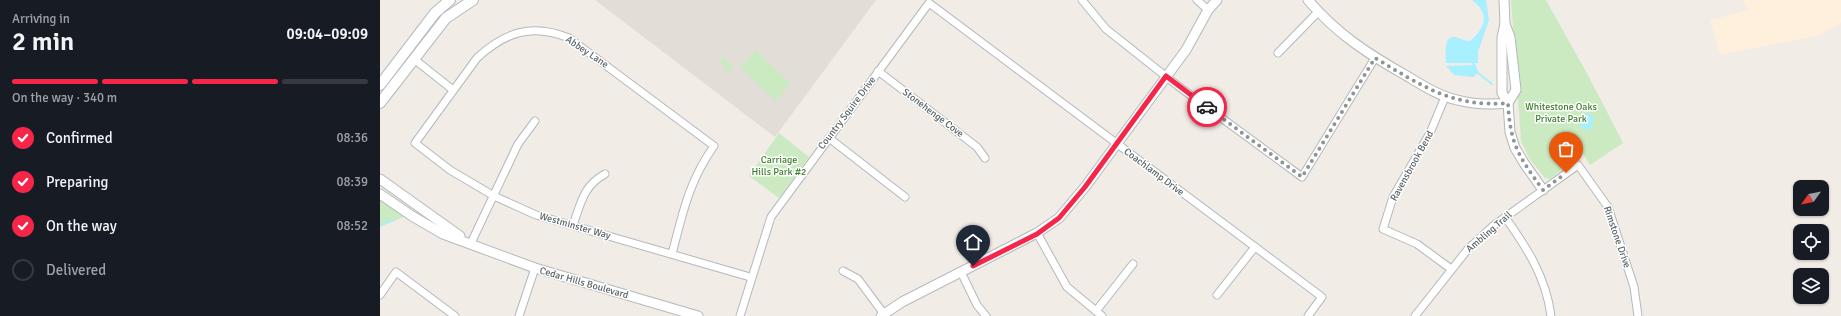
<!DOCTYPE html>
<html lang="en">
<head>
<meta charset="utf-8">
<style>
	:root { --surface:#171b24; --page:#242831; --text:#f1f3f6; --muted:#9ea1a6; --line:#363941; --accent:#f72649 }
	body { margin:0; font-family:Signika,sans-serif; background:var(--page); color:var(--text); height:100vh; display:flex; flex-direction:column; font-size:15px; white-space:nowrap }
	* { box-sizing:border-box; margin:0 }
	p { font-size:13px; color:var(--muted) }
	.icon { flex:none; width:22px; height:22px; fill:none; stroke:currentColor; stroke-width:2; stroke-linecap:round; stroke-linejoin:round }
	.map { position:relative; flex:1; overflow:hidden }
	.panel { display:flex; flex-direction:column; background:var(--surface); width:380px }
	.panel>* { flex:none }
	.needle { width:26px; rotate:237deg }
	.controls { position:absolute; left:1413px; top:180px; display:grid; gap:8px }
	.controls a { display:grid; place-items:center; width:36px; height:36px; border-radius:8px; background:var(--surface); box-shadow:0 1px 3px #0004; font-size:20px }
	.pin { position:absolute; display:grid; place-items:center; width:34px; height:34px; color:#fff; margin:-41px -17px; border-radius:50% 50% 50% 0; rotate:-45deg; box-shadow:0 0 4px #0007 }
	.pin .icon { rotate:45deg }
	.courier { position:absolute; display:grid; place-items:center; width:40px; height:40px; margin:-20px; border:3px solid #f72649; border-radius:50%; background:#fff; color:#222; box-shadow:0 1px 5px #0007 }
	.overview em { font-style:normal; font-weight:600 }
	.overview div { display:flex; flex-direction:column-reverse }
	.overview { display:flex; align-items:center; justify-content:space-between; height:68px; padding:0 12px }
	h1 { font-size:26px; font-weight:600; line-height:30px }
	.bar { display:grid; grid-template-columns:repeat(4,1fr); gap:6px 4px; align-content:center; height:48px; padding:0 12px }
	.bar i { height:5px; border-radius:3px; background:var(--line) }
	.bar .current { background:var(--accent) }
	.bar p { grid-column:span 4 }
	ol { padding:0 12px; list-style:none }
	li { display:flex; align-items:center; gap:12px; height:44px }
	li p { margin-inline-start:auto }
	li .icon { padding:4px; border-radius:50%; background:var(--accent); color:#fff; stroke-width:4 }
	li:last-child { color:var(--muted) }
	li i { width:22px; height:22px; border:2px solid var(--line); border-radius:50% }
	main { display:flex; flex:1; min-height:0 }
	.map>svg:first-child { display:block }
	.commercial { fill:#ffefdd }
	.education { fill:#e3ddd7 }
	.green { fill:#cbeac1 }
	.water { fill:#a8efff }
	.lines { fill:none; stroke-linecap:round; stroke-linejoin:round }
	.stream { stroke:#a8efff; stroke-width:2 }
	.minor-casing { stroke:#b4b9bc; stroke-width:9 }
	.tertiary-casing { stroke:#b4b9bc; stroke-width:11 }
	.secondary-casing { stroke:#b4bbbf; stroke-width:12 }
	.minor { stroke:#fff; stroke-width:7 }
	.tertiary { stroke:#fff; stroke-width:9 }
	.secondary { stroke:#fff; stroke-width:10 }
	.done { stroke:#919494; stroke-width:4; stroke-dasharray:0 7.2 }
	.route { stroke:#f72649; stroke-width:5 }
	.labels { text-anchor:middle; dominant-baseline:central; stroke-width:3; stroke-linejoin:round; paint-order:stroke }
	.street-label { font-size:10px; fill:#5d6568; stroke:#fff }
	.park-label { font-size:10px; fill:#3d802c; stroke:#fff }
</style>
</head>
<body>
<main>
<section class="panel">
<div class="overview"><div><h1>2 min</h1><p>Arriving in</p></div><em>09:04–09:09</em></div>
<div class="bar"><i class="current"></i><i class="current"></i><i class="current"></i><i></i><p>On the way · 340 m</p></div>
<ol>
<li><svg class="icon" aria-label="check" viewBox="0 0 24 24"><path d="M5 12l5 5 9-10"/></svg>Confirmed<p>08:36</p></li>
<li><svg class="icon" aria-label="check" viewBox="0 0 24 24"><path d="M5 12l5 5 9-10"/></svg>Preparing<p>08:39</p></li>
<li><svg class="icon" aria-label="check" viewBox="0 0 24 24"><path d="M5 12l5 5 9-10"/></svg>On the way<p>08:52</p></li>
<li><i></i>Delivered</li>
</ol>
</section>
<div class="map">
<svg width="1461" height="316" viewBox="0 0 1461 316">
	<rect width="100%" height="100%" fill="#f1ece6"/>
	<!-- commercial -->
	<polygon class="commercial" points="1363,0 1461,0 1461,23 1440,35 1340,55 1330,20 1369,10"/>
	<!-- education -->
	<polygon class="education" points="215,0 496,0 395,137"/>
	<!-- green -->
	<g class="green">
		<polygon points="1131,0 1166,0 1209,77 1243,143 1210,165 1203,154 1195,152 1188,157 1185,167 1170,179 1165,178 1149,158 1141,141"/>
		<polygon points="376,50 411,84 395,101 360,67"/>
		<polygon points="346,57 353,70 347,73 340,60"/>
		<polygon points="399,133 429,157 399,198 369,176"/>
		<polygon points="0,197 26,216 0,227"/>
	</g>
	<!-- water -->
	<g class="water">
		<path d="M1092,0H1106L1109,20L1098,52V63H1066C1066,57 1063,36 1074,37C1079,37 1083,41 1090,41C1106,28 1110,13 1092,0Z"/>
		<polygon points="1096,65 1098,73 1093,77 1074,75 1066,66"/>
		<polygon points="1207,113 1214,117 1212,121 1213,124 1211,130 1202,128 1200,123 1201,117"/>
	</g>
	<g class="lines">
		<!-- stream -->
		<g class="stream">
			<polyline points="1092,61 1098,73 1112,84"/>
			<polyline points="0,225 13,220"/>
		</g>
		<defs>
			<g id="minor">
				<polyline points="702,0 726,29 798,86 922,177 995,58"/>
				<polyline points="817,0 828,10"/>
				<polyline points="898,53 938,12"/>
				<polyline points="34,59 73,90"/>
				<polyline points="498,71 597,147 605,158"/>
				<polyline points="1065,97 1050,133 1013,197 1003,229 1037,244 1071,269"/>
				<polyline points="449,138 525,197"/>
				<path d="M1125,217C1147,248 1166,277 1171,316"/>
				<path d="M193,225C201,203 203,186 225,174"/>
				<polyline points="657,233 687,287 722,316"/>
				<polyline points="91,243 138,144 155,121"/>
				<path d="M292,254C303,212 309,181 334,146L189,38C152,23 125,32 97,58L35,143L70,170L114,196L156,215L370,277"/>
				<polyline points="463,271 478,279 504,314"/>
				<polyline points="581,272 597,305 606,316"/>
				<polyline points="0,295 16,272 75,316"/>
				<polyline points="837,295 875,247"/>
				<polyline points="716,311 753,264"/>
				<polyline points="139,316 155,268"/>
				<polyline points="360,316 391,217 549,3 942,297 928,316"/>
				<polyline points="1035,316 1088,249 1113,226 1198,165 1228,207 1254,287 1258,316"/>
			</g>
			<g id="tertiary">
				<path d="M928,0C957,34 988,54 1027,76C1042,85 1059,96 1077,100C1093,104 1111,105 1128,103"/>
				<polyline points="1124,0 1125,24 1130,37 1136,90 1128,103"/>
				<polyline points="1125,24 1122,37 1122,93 1128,103 1130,132 1135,148 1144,163 1163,190"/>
				<polyline points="0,179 80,236"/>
				<polyline points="0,194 32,216 63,234 155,268 318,316"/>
				<polyline points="501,316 522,302 657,233 679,218 705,187 806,50 828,10 837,0"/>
			</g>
			<g id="secondary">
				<polyline points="0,85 55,13 70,0"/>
				<polyline points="0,103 66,18 93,0"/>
			</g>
		</defs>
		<!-- minor casing -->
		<use href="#minor" class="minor-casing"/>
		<!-- tertiary casing -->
		<use href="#tertiary" class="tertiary-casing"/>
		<!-- secondary casing -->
		<use href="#secondary" class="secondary-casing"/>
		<!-- minor -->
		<use href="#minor" class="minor"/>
		<!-- tertiary -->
		<use href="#tertiary" class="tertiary"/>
		<!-- secondary -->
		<use href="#secondary" class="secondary"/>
	</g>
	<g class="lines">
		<!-- done -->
		<path class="done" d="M827,107L922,177L995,58C1041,85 1072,108 1128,103C1130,144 1139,157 1163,190L1186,173"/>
		<!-- route -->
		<polyline class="route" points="593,266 657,234 679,218 705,187 786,76 827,107"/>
	</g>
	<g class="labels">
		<!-- street labels -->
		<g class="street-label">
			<text transform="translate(207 52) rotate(34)">Abbey Lane</text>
			<text transform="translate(467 113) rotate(-53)">Country Squire Drive</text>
			<text transform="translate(553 113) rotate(37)">Stonehenge Cove</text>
			<text transform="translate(1032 166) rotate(-61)">Ravensbrook Bend</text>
			<text transform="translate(774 172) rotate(37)">Coachlamp Drive</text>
			<text transform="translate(195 226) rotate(16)">Westminster Way</text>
			<text transform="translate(1109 232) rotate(-41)">Ambling Trail</text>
			<text transform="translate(1237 237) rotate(71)">Rimstone Drive</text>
			<text transform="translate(204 283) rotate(16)">Cedar Hills Boulevard</text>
		</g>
		<!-- park labels -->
		<g class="park-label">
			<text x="1181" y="107">Whitestone Oaks<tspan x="1181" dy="12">Private Park</tspan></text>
			<text x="399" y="160">Carriage<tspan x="399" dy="12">Hills Park #2</tspan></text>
		</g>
	</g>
</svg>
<div class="controls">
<a><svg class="needle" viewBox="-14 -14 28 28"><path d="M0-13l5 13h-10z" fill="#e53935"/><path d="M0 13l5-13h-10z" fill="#9ea1a6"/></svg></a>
<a><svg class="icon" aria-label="locate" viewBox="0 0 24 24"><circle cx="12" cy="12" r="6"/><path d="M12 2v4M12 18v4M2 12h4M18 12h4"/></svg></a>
<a><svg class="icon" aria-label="layers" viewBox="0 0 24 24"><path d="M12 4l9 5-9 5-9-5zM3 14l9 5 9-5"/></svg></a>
</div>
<div class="pin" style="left:1186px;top:173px;background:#ea580c"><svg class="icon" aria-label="bag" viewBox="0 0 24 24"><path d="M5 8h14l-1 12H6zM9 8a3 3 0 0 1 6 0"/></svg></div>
<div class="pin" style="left:593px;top:266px;background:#1f2937"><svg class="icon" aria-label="home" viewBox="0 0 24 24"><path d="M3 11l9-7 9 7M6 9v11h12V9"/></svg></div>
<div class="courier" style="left:827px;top:107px"><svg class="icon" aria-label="car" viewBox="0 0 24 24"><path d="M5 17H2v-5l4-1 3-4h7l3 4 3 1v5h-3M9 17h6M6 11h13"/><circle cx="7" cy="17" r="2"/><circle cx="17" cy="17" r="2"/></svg></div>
</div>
</main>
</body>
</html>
